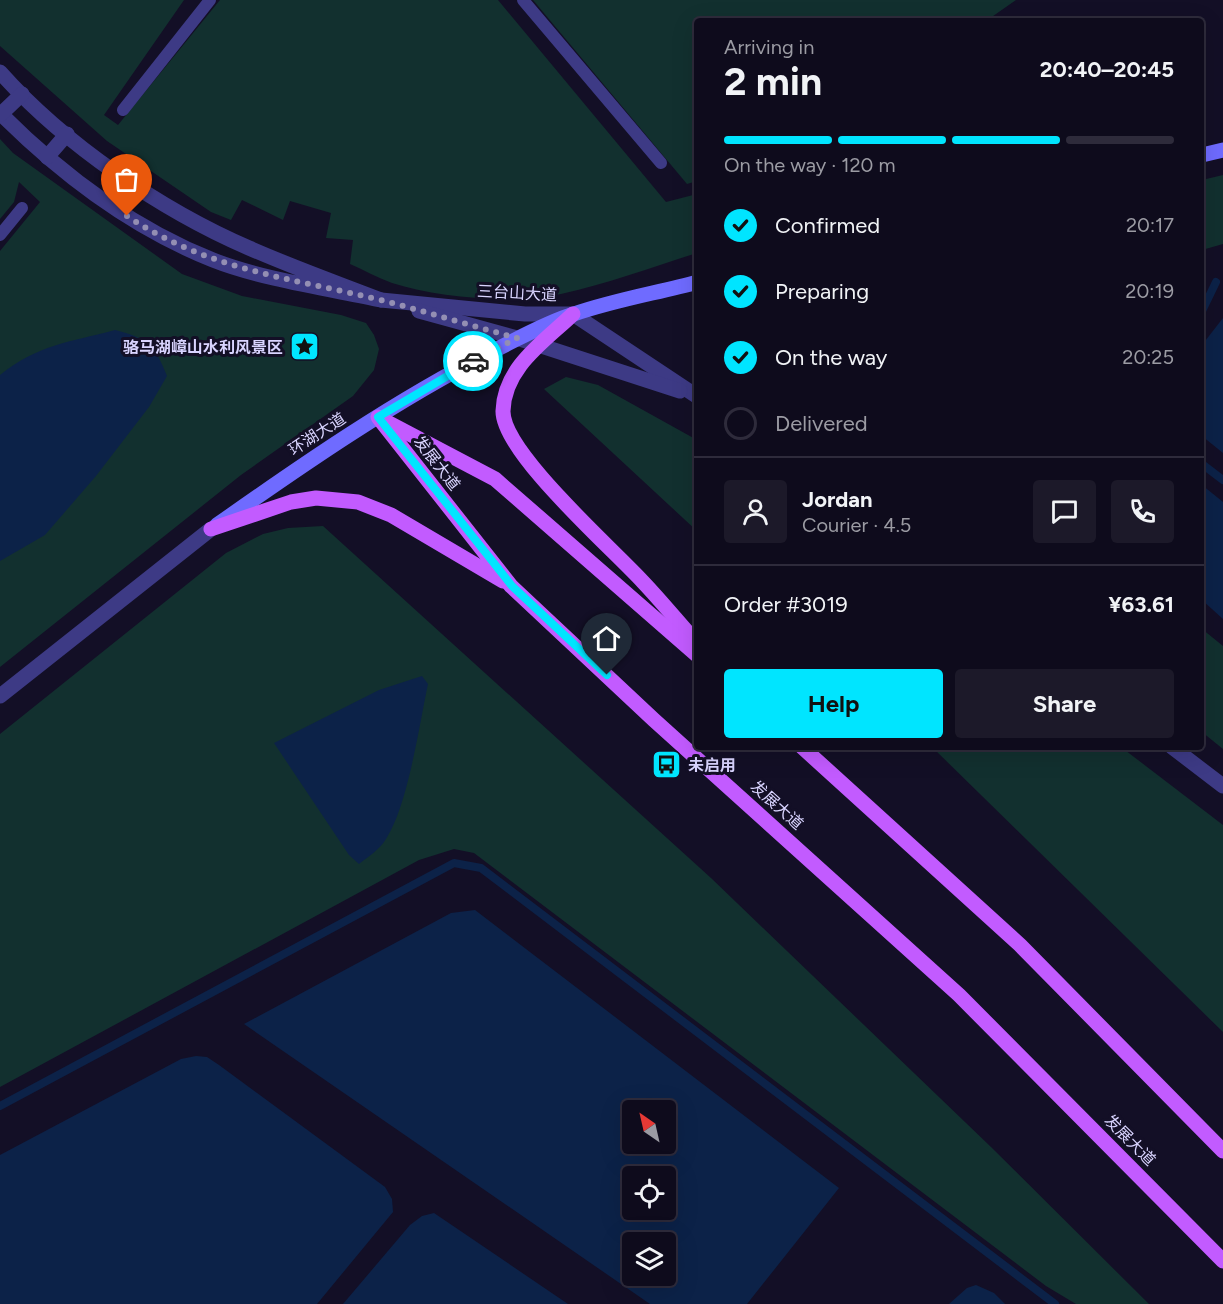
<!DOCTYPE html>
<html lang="en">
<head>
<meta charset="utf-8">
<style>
	:root { --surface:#0e0b1c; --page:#1c1929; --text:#f1f3f6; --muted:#9b9ba3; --line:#2e2b3b; --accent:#00e5ff }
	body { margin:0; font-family:Figtree,"Noto Sans SC",sans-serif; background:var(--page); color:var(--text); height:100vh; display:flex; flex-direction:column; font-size:22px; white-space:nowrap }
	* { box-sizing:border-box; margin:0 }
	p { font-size:20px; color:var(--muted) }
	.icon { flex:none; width:33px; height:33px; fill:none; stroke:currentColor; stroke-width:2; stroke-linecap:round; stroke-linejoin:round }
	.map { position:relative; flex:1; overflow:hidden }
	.sheet { position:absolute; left:694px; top:18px; width:510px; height:732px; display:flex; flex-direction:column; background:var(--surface); border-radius:6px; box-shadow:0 6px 24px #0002,0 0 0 2px var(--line) }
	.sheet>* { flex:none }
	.needle { width:39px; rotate:326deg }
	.tools { position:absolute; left:622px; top:1100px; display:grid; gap:12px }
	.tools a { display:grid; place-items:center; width:54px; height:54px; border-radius:6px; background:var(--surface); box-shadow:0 6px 24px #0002,0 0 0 2px var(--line); font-size:30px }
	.pin { position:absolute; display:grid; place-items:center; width:51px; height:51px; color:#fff; margin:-62px -26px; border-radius:50% 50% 50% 0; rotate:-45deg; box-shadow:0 0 6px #0007 }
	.pin .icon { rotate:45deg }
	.courier { position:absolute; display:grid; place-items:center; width:60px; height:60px; margin:-30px; border:4px solid #00e5ff; border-radius:50%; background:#fff; color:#222; box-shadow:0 2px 8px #0007 }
	.headline em { font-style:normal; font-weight:700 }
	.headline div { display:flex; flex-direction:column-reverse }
	.headline { display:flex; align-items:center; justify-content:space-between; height:102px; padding:0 30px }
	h1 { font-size:39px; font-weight:700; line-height:45px }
	.bar { display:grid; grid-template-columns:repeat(4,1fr); gap:9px 6px; align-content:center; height:72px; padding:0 30px }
	.bar i { height:8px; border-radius:4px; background:var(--line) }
	.bar .selected { background:var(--accent) }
	.bar p { grid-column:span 4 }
	.line { display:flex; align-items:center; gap:15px; padding:0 30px; border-top:2px solid var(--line) }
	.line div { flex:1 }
	.round { display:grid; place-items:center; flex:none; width:63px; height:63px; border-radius:6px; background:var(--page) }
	ol { padding:0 30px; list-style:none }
	li { display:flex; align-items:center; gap:18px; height:66px }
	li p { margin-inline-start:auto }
	li .icon { padding:6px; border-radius:50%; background:var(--accent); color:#111; stroke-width:4 }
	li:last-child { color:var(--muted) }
	li i { width:33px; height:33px; border:3px solid var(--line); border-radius:50% }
	.button { display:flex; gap:12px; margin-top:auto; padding:12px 30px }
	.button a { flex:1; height:69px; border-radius:6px; background:var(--accent); color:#111; font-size:24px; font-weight:700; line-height:69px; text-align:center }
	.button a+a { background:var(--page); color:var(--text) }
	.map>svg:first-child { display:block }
	.green { fill:#12302f }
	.water { fill:#0c2248; fill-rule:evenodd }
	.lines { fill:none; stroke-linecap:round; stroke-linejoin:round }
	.stream { stroke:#0c2248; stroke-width:8 }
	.lane { stroke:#3d3a85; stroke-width:12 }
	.street { stroke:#3d3a85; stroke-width:15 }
	.secondary { stroke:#6f6bff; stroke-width:15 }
	.primary { stroke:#c25bff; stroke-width:15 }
	.done { stroke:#948fb3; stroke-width:6; stroke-dasharray:0 10.8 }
	.route { stroke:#00e5ff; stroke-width:8 }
	.labels { text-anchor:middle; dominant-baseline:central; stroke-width:6; stroke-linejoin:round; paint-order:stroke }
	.street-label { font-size:16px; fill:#d9d4ff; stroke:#130f26 }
	.poi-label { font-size:16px; font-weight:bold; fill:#d9d4ff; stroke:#130f26; text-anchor:end }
</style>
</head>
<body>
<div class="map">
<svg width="1223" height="1304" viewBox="0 0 1223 1304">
	<rect width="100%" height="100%" fill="#130f26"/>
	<!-- green -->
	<g class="green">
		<path d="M0,0H184L104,115L118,125L220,0H498L666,202L697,194V253C652,267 607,284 561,294C511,304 440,298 392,283C378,278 364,270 350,264L353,240L326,238L331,213L290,201L283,220L242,200L231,220L211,212L107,141L0,46Z"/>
		<polygon points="533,0 1016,0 986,21 698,21 697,181 687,184"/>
		<polygon points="0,139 13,153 182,274 242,296 341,315 366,323 374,335 379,349 374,370 353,396 241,475 0,667 0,251 40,202 19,182 14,202 0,219"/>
		<polygon points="1223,175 1223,244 1202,250 1202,180"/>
		<polygon points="566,377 598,385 697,440 697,531 544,389"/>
		<polygon points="323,526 711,878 991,1147 1149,1304 1076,1304 1046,1286 474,853 454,849 419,860 0,1087 0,734 226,553 263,534 288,528"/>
		<polygon points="1202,629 1223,646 1223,749 1202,732"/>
		<polygon points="932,747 1121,747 1223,825 1223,1032"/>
	</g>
	<!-- water -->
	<g class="water">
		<polygon points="1223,318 1223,453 1202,436 1202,345"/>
		<path d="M115,330C147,338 155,345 167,376L149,407L96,476L45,535L0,561V375C37,345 70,342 115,330Z"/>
		<polygon points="1202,485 1223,502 1223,619 1202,600"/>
		<path d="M422,676L428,684C419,726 408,805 386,839C380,849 368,857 359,864L349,855L274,743L379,690Z"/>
		<path d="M475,910L839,1188L747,1304H650L244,1024L451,913ZM633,1110H666V1143H633ZM633,1176H666V1209H633ZM633,1242H666V1275H633Z"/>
		<polygon points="196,1056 207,1057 219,1065 385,1187 392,1199 393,1212 317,1304 0,1304 0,1155 181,1059"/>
		<polygon points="434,1213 568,1304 343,1304 410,1225 422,1216"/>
		<polygon points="976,1285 994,1293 1005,1304 949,1304 967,1288"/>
	</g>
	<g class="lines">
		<!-- stream -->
		<g class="stream">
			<polyline points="1202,311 1216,282"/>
			<polyline points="1202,464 1223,480"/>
			<polyline points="0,1106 454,863 481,868 1055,1304"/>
		</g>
		<!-- lane -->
		<g class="lane">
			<polyline points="523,0 661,163"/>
			<polyline points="123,110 210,0"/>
			<polyline points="0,235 22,208"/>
		</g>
		<!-- street -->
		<g class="street">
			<path d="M0,72C64,144 161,210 249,248C292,267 337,283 381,300C329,289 261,279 213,260C132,228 61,174 0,113"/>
			<polyline points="1,114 22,94"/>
			<polyline points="47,157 67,134"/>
			<polyline points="381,300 525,314 573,314 698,397"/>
			<polyline points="419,311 517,338 680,391"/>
			<polyline points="0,696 211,529"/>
			<polyline points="1172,747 1223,786"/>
		</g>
		<!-- secondary -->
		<g class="secondary">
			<polyline points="1202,155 1223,150"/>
			<path d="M217,525C305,463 395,401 491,352C518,339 545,323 574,314C614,300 657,293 698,282"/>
		</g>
		<!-- primary -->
		<g class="primary">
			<path d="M573,314C545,341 504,367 503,411C502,452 613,549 643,582C662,602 679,623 698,644"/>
			<polyline points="378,417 511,586 654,720 959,995 1223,1261"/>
			<polyline points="383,420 495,479 698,656"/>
			<polyline points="211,529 291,502 316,498 358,502 391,515 503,581"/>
			<polyline points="802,747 1020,945 1223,1151"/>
		</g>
	</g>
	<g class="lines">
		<!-- done -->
		<path class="done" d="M127,216C208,270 290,278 381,300C427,312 472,326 517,338L473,361"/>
		<!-- route -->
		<polyline class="route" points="473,361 378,417 512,586 607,675"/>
	</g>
	<!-- icons -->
	<defs>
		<symbol id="sight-square" viewBox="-11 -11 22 22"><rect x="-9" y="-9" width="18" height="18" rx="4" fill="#00e5ff" stroke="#130f26"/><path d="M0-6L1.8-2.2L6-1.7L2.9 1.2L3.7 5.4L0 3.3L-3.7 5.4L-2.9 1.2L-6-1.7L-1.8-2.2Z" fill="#111"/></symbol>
		<symbol id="bus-square" viewBox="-11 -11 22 22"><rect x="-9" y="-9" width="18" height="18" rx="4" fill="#00e5ff" stroke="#130f26"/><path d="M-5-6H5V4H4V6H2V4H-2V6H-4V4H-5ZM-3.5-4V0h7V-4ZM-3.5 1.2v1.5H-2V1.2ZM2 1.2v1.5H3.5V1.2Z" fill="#111"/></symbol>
	</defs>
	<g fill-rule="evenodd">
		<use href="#sight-square" x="288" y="330" width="33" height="33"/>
		<use href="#bus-square" x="650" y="748" width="33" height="33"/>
	</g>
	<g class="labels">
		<!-- street labels -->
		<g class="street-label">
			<text transform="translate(517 293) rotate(3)">三台山大道</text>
			<text transform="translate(317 434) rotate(-33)">环湖大道</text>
			<text transform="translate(437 463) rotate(52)">发展大道</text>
			<text transform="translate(777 805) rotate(42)">发展大道</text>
			<text transform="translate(1130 1140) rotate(45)">发展大道</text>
		</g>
		<!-- poi labels -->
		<g class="poi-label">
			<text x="283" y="347">骆马湖嶂山水利风景区</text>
			<text x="688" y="765" text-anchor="start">未启用</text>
		</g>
	</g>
</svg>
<div class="tools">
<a><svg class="needle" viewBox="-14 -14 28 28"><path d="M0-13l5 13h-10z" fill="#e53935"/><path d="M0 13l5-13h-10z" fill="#9b9ba3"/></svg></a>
<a><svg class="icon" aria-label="locate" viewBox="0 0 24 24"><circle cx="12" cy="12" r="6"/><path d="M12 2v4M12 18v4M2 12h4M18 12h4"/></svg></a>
<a><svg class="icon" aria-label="layers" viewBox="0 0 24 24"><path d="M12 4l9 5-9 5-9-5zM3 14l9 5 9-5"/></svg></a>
</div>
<div class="pin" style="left:127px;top:216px;background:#ea580c"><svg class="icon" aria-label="bag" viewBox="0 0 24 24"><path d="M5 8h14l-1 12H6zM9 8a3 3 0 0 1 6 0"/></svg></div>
<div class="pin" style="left:607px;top:675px;background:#1f2937"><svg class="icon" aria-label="home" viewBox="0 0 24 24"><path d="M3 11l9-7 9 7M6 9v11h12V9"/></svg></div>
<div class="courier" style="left:473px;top:361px"><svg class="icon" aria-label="car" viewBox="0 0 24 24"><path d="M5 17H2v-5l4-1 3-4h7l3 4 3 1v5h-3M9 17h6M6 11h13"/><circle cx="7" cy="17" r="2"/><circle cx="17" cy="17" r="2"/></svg></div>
<section class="sheet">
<div class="headline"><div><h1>2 min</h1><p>Arriving in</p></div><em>20:40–20:45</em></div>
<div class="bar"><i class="selected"></i><i class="selected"></i><i class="selected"></i><i></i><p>On the way · 120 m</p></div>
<ol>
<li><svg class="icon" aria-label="check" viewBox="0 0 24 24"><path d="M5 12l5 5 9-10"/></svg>Confirmed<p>20:17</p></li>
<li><svg class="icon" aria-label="check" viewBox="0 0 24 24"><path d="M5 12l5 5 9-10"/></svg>Preparing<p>20:19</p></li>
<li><svg class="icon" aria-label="check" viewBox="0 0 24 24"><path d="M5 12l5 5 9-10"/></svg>On the way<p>20:25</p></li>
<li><i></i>Delivered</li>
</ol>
<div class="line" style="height:108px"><a class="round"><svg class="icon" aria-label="person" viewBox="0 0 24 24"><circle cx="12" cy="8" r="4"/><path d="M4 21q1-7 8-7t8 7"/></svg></a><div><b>Jordan</b><p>Courier · 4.5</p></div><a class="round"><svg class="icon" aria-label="chat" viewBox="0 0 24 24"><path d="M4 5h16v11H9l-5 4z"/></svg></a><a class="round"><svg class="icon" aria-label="phone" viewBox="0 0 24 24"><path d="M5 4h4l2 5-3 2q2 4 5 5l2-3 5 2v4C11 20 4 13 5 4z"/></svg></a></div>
<div class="line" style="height:78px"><div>Order #3019</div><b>¥63.61</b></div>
<div class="button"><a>Help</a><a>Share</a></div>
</section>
</div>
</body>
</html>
